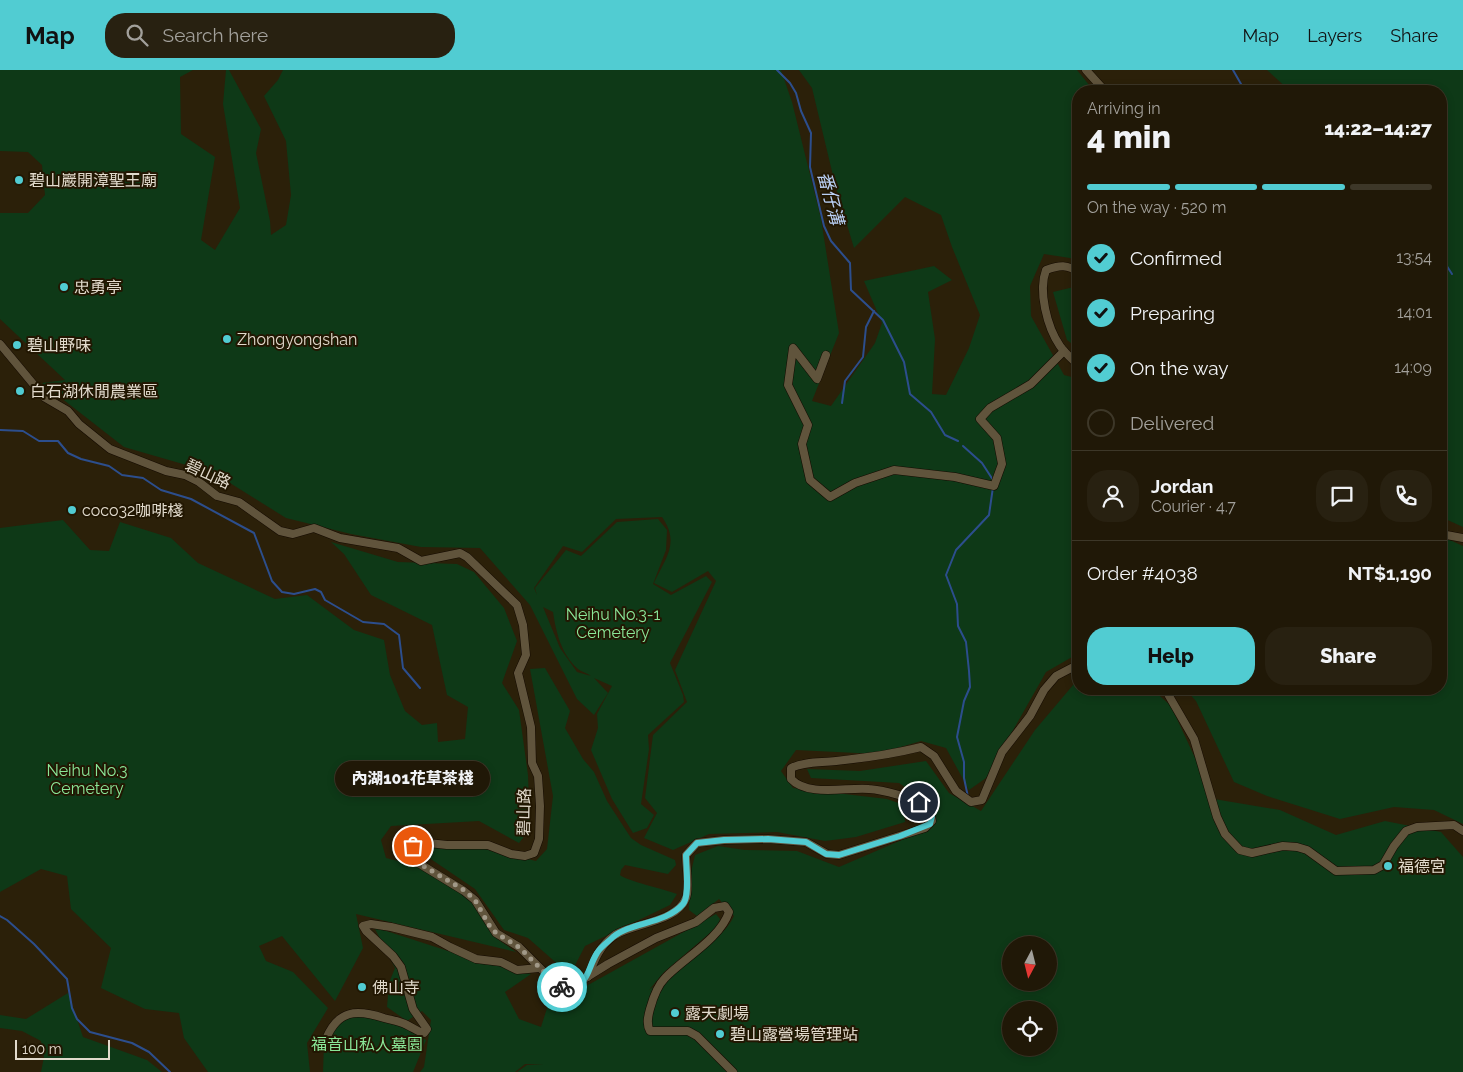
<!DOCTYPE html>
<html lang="en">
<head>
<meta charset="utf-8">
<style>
	:root { --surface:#201807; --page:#282111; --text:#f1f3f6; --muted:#a2a09b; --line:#3d3728; --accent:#51ccd2 }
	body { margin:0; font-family:Raleway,"Noto Sans TC",sans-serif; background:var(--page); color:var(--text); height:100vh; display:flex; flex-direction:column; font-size:19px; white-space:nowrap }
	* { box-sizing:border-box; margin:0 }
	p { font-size:16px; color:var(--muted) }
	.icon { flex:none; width:28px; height:28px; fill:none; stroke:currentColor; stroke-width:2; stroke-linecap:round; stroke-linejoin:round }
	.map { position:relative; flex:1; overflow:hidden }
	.panel { position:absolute; left:1072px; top:15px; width:375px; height:610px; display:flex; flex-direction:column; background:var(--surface); border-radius:20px; box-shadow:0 2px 8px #0003,0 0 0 1px var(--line) }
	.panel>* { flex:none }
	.needle { width:32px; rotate:187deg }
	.fabs { position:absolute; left:1002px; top:866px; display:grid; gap:10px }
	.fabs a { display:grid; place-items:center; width:55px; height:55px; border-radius:50%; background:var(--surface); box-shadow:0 2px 8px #0003,0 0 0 1px var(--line); font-size:25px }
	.scale { position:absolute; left:15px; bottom:12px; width:95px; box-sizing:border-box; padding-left:5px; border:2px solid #e1dacc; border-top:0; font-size:14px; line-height:18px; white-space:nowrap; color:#e1dacc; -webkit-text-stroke:4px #221702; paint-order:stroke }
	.pin { position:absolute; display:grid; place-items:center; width:42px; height:42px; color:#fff; margin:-21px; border:2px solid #fff; border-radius:50%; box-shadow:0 1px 5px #0007 }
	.courier { position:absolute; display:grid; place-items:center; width:50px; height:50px; margin:-25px; border:4px solid #51ccd2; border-radius:50%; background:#fff; color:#222; box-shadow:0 1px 6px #0007 }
	.bubble { position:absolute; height:35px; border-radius:18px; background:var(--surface); box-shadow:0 2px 8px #0003,0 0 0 1px var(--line); font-size:16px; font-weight:800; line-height:35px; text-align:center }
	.headline em { font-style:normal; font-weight:800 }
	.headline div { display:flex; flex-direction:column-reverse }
	.headline { display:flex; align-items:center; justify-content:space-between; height:85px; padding:0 15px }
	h1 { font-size:32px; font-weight:800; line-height:38px }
	.bar { display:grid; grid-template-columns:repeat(4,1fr); gap:8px 5px; align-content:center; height:60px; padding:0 15px }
	.bar i { height:6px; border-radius:4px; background:var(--line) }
	.bar .selected { background:var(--accent) }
	.bar p { grid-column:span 4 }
	.line { display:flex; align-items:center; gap:12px; padding:0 15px; border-top:1px solid var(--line) }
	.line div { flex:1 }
	.round { display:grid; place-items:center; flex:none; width:52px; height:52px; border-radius:20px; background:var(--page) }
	ol { padding:0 15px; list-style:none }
	li { display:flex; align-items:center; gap:15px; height:55px }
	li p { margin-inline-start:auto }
	li .icon { padding:5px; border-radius:50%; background:var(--accent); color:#111; stroke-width:4 }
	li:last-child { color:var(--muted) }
	li i { width:28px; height:28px; border:2px solid var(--line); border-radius:50% }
	.button { display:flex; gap:10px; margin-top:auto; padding:10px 15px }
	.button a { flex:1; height:58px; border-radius:20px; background:var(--accent); color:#111; font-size:20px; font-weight:800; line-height:58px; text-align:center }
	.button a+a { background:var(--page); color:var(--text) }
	header { display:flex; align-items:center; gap:30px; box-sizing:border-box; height:70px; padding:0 25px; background:var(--accent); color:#111 }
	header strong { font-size:24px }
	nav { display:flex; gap:28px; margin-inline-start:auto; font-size:18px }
	.search { width:350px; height:45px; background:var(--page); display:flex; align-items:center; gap:12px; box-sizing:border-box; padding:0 18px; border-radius:20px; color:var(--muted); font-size:19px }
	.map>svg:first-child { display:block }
	.green { fill:#0e3917; fill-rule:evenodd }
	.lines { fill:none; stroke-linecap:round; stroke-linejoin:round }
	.stream { stroke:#2c4e8d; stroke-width:2 }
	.minor-casing { stroke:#140a00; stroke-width:9 }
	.minor { stroke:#60543c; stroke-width:8 }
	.done { stroke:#a19988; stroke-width:5; stroke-dasharray:0 9 }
	.route { stroke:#51ccd2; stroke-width:6 }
	.poi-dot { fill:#51ccd2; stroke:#221702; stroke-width:2 }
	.labels { text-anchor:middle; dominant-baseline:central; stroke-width:4; stroke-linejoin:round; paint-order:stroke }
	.poi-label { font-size:16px; fill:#e1dacc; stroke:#221702; text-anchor:start }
	.street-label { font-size:16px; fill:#e1dacc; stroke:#221702 }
	.park-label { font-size:16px; fill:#8ae798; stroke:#221702 }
	.water-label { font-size:18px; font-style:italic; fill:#bad0f5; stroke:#221702 }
</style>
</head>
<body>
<header>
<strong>Map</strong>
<div class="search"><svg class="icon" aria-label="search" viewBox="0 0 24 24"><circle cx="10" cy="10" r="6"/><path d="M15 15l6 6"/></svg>Search here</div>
<nav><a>Map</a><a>Layers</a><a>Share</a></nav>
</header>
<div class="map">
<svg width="1463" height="1002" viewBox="0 0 1463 1002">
	<rect width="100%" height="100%" fill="#2b2009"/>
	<!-- green -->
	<g class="green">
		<path d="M0,0H193L180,7L181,64L215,87L201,170L215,180L240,138L223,34L226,0H229L261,59L256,83L270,151L271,165L286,155L291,125L286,71L264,26L278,10L283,0H781L792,32L821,149L839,263L812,331L831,336L875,273L882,253L864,211L934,196L952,210L928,222L935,269L932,324L946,325L969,278L980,245L952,177L941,145L905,127L854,178L836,118L812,18L799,0H1077L1094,21H1079V193L1070,188L1044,184L1030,216L1031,246L1064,305L1079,309V583L1046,602L986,708L969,720L946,678L921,671L877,684L796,680L781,701L793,718L887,729L904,735L905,752L856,767L825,771L777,762L709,764L673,780L644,768L657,743L645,728L653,665L687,632L675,600L716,511L708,501L672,522L654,513C666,487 680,473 662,447L616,449L582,482L563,476L534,518L537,525L535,518L566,480L581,486L617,452L658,449L667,460L666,480L653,514L671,525L706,506L712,512L670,593L683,625L684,632L648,665L649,679L641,734L654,745L647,758L633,763L612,729L591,680L598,658L597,644L612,616L594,608L608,623L594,645L577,629L530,535L480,478L421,477L351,464L286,448L214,403L124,377L42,313L65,310L0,249V143H28L45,125L42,95L28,82L0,81ZM543,537L553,542C556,562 561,584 578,599C582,602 587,603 591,606L577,602L560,578Z"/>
		<polygon points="1267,0 1463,0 1463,457 1441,447 1441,21 1290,21"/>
		<polygon points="1078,216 1075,251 1079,255 1079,279 1067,270 1053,222"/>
		<polygon points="63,450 90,480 109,481 120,452 171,468 198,493 275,529 307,525 354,560 384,570 390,605 405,641 422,655 437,653 438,672 465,669 468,637 447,625 432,555 371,525 344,484 331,472 398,492 457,494 474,502 504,538 517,571 502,613 519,640 528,705 530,759 519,773 479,751 391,756 381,770 386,788 418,796 475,833 493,866 516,882 356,844 363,878 335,931 282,866 259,876 266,891 293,902 328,938 307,973 310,1002 208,1002 184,968 179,943 145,939 101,918 111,878 71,839 67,806 41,799 0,822 0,458"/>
		<polygon points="1441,466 1463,476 1463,754 1434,740 1394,737 1340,749 1267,726 1234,712 1196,631 1185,619 1441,619"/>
		<path d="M545,598L570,641L565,658L583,689L594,702L607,731L631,768L641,775L675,790L676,795L668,804L625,795L621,800L620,805C624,810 667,820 677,824L670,835L585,876L570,905L528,868L504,860L475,819L419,781L431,775L485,779L536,791L547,779L553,726L530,599Z"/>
		<path d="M1079,608V619H1152L1171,636L1214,729L1280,740L1336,765L1385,751L1441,762L1463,787V1002H517L527,995L544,994H525L515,1002H420L424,997L431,950L422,941L407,951L387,937L389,913L395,898L374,857L479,891L531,904L505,922L519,949L541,957L549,932L579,920L716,844L720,849L717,857L664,902L649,920C673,902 722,872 734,846L719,829L697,846L689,840L690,806L695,785L718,776L745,780L797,781L839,797L932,757L931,735L899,713L811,708L807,699L860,701L926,691L949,723L981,741L1035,660ZM1011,875H1049V912H1011ZM1011,940H1049V978H1011Z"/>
		<polygon points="68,923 83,967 147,990 162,1002 41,1002 44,987 41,971 22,961 0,958 0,945 26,949"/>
		<polygon points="344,947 384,947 426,970 413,1002 323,1002 324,974 331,955"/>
	</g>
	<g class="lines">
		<!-- stream -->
		<g class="stream">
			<polyline points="777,0 790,13 796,23 801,41 811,63 810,97 824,156 831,171 850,193 851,220 883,250 904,292 910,324 931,342 945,365 958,371"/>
			<polyline points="1233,0 1245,21"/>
			<polyline points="1441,187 1452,204"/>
			<polyline points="842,333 845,311 863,287 866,257 874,241"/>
			<polyline points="0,360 23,361 39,371 58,371 68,383 81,389 109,396 122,405 143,408 161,420 191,429 254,463 272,511 282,522 294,524 315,519 321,522 325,530 363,552 384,554 399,565 403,598 420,618"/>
			<polyline points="963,376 982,393 993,410"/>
			<polyline points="968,727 964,708 964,692 957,667 964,631 970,617 969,601 966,572 958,556 957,534 946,505 956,480 989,445 993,417"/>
			<polyline points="0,846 7,850 34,874 67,909 72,938 77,949 90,962 132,973 149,982 170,1002"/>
		</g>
		<defs>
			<g id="minor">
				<polyline points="1086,0 1105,21"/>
				<path d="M1079,203C1068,194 1059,195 1046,200C1038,221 1047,257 1060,276C1065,283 1073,290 1079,296"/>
				<polyline points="1079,243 1079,259"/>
				<path d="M0,274L44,327L68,341L79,354L110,379L166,401L185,405L199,412L217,426L239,432L280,461L293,464L314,458L340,468L398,478L421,491L460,483L467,487L517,535L523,555L526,585L518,603L531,657L532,693L538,706L540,736L539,769L534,783L525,786L511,784L488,775H447L419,772L413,776L412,787L415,791L464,821L475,830L496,863L519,877L556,914L562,917H571L608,894L656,868L696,852L714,838L725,836L729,842C720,869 684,888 665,908C657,916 653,928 650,939C648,946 646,954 650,961H688L697,966L733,1002"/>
				<polyline points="826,285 817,309 793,278 788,315 808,355 802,374 810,410 830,427 855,413 894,400 955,407 994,416 1002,394 997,368 980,349 990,338 1031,314 1064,281"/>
				<polyline points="1441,464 1463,468"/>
				<polyline points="1165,619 1194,669 1217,747 1225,764 1240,780 1252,783 1283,776 1297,777 1307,780 1336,801 1374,800 1383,795 1394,776 1406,761 1417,757 1454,755 1463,761"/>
				<path d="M588,907C594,890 600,875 615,865C634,853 677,852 686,828C690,819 686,796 686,785L697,773L724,770L768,769L806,772L827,784L839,785L925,758L932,751L929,737L925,734C910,728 885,720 869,719C846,717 808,727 791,709V698C806,691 821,693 836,691C865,688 893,684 921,677L934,686L956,721L971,732L982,730L1002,682L1030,646L1044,620L1056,606L1079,594"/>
				<path d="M326,969C338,940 356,939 384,948C391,950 400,951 407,955C414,958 417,962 424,963L427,959L413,939L401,897L393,886L366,861L363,856L371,854L391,857L432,867L450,877L476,889L501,892L517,900L539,898"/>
			</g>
		</defs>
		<!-- minor casing -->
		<use href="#minor" class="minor-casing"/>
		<!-- minor -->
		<use href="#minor" class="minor"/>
	</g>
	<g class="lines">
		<!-- done -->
		<polyline class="done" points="413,776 411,783 415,791 464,820 475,830 489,855 496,863 520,878 556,914 562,917"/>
		<!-- route -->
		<path class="route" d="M562,917C590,919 586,900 597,883C600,877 608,872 613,867C631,852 666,854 683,834C690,826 686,797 686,785L697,773L724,770L768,769L806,772L826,784L839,785L900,766L930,754L932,746L929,737L919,732"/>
	</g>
	<!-- markers -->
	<g class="poi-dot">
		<circle cx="19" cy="110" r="5"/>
		<circle cx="64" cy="217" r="5"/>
		<circle cx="227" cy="269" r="5"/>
		<circle cx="17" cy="275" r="5"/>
		<circle cx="20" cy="321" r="5"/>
		<circle cx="72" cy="440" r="5"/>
		<circle cx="1388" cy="796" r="5"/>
		<circle cx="362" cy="917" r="5"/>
		<circle cx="675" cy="943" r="5"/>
		<circle cx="720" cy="964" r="5"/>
	</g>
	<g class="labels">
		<!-- poi labels -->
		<g class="poi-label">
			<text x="29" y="110">碧山巖開漳聖王廟</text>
			<text x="74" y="217">忠勇亭</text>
			<text x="237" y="269">Zhongyongshan</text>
			<text x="27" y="275">碧山野味</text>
			<text x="30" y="321">白石湖休閒農業區</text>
			<text x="82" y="440">coco32咖啡棧</text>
			<text x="1398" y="796">福德宮</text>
			<text x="372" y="917">佛山寺</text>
			<text x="685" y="943">露天劇場</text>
			<text x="730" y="964">碧山露營場管理站</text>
		</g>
		<!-- street labels -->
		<g class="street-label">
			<text transform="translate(208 404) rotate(25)">碧山路</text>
			<text transform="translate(524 742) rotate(-89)">碧山路</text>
		</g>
		<!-- park labels -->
		<g class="park-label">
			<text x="613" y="544">Neihu No.3-1<tspan x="613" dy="18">Cemetery</tspan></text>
			<text x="87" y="700">Neihu No.3<tspan x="87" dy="18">Cemetery</tspan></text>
			<text x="367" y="974">福音山私人墓園</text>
		</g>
		<!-- water labels -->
		<g class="water-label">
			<text transform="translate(831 128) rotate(75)">番仔溝</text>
		</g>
	</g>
</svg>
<div class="fabs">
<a><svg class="needle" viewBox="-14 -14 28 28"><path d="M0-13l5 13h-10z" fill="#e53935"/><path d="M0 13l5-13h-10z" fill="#a2a09b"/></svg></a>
<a><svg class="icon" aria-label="locate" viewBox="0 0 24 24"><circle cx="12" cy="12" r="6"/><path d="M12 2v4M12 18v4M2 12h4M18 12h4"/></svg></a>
</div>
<div class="scale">100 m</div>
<div class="pin" style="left:413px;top:776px;background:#ea580c"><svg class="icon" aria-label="bag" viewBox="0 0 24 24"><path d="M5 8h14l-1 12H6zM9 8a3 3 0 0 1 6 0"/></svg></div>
<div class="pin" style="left:919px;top:732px;background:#1f2937"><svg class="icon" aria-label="home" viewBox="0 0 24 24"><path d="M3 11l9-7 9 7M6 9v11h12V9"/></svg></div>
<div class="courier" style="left:562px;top:917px"><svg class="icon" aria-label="bike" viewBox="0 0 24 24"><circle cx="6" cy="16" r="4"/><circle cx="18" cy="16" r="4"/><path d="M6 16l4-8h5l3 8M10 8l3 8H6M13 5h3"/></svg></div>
<div class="bubble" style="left:335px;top:691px;width:155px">內湖101花草茶棧</div>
<section class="panel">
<div class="headline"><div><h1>4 min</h1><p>Arriving in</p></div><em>14:22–14:27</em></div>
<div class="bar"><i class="selected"></i><i class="selected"></i><i class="selected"></i><i></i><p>On the way · 520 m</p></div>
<ol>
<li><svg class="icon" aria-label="check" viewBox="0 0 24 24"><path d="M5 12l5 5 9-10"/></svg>Confirmed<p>13:54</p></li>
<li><svg class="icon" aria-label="check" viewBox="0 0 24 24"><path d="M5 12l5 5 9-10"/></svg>Preparing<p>14:01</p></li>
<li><svg class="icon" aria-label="check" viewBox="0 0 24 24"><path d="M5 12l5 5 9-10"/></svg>On the way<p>14:09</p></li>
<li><i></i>Delivered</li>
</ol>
<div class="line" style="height:90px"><a class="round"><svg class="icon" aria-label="person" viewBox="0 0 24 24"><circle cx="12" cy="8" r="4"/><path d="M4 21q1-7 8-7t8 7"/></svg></a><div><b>Jordan</b><p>Courier · 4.7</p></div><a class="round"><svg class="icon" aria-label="chat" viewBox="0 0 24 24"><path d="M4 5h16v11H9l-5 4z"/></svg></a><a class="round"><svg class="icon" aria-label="phone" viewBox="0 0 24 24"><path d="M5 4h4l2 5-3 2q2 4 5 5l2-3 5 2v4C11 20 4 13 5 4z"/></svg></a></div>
<div class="line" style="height:65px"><div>Order #4038</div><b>NT$1,190</b></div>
<div class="button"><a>Help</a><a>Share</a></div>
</section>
</div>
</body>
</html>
